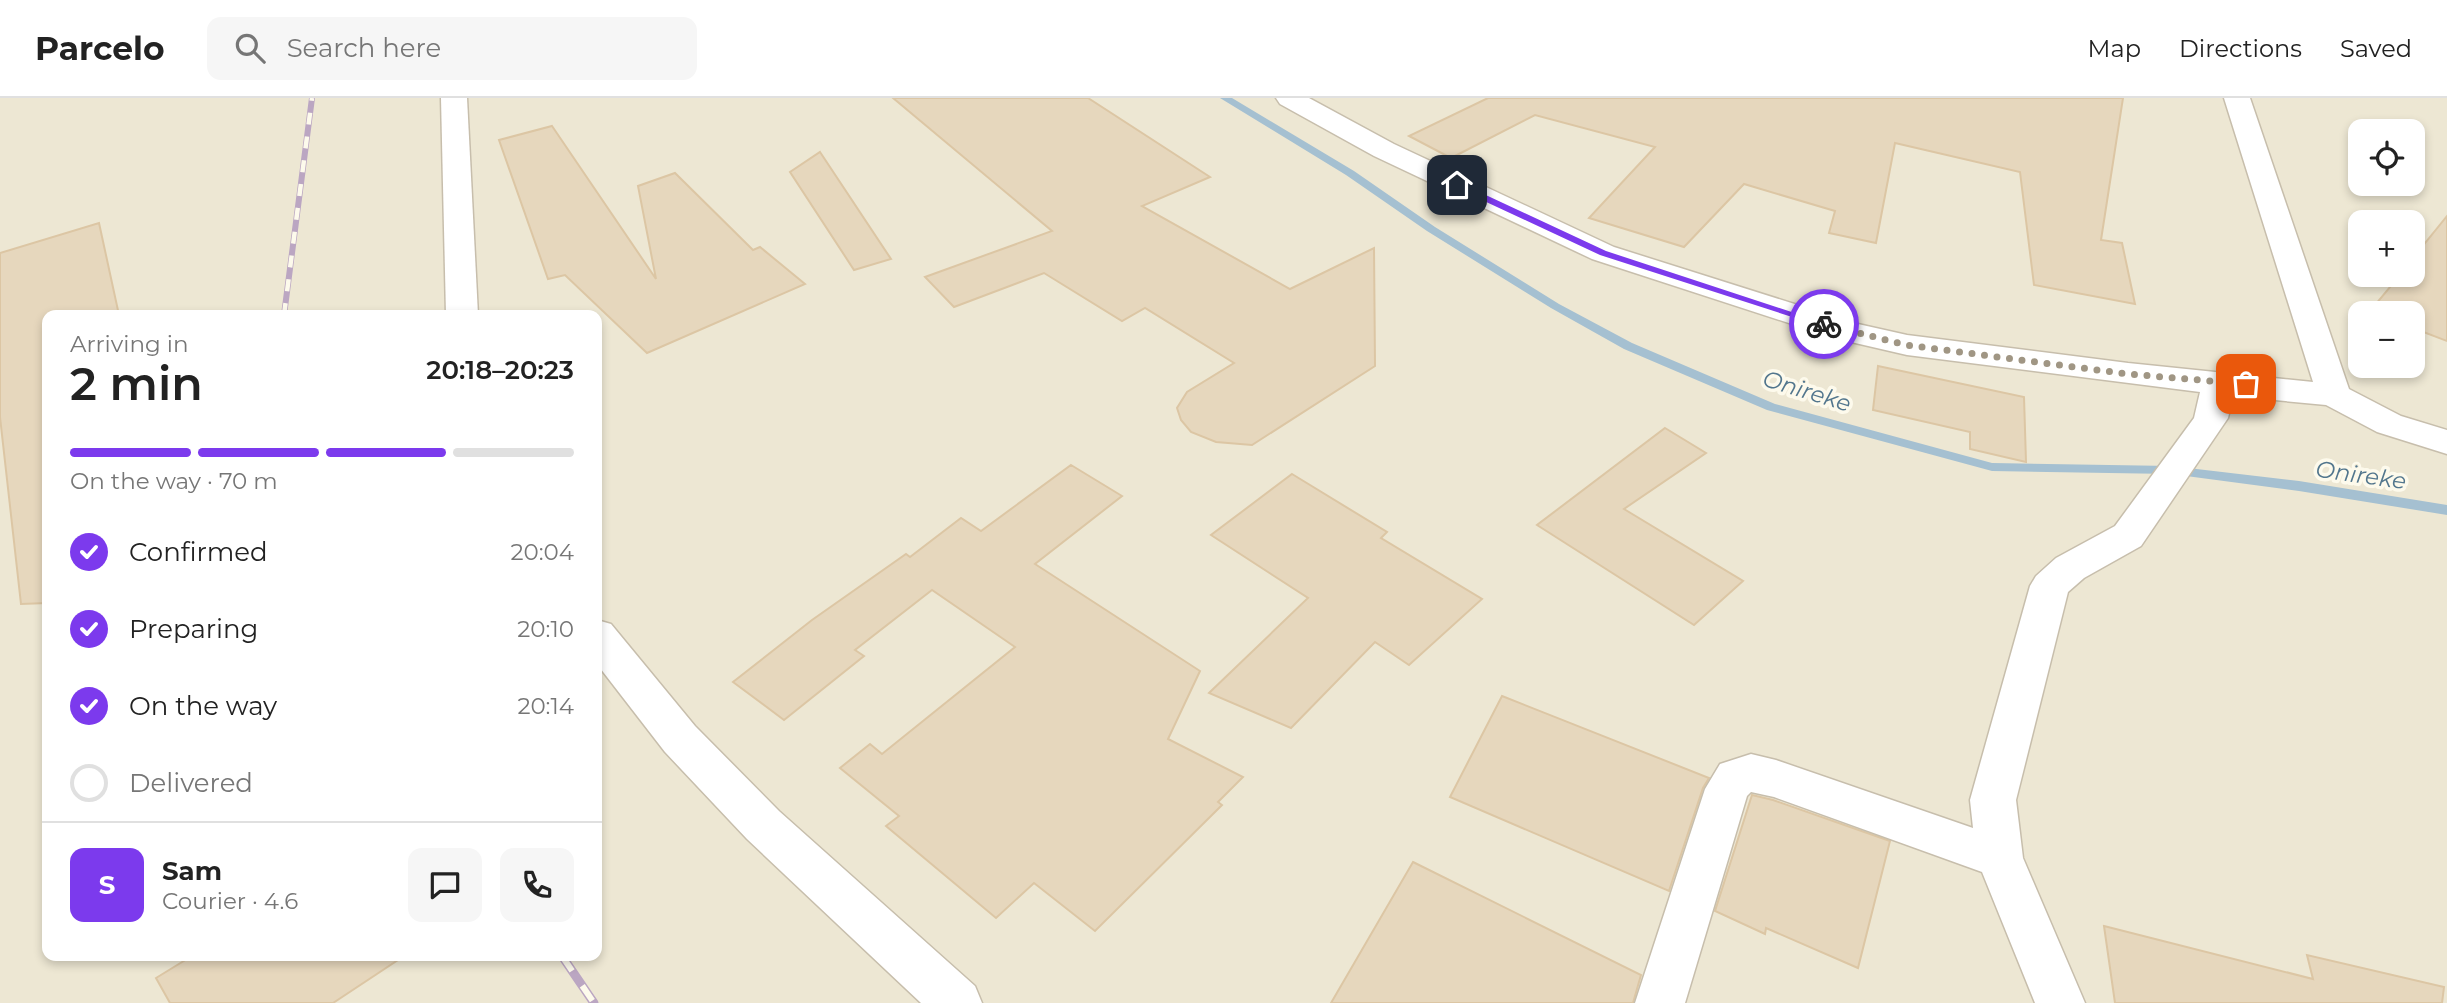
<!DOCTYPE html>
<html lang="en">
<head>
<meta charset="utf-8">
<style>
	:root { --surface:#fff; --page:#f6f6f6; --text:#222; --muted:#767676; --line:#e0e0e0; --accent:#7c3aed }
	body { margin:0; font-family:Montserrat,sans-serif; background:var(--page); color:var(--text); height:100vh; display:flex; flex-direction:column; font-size:26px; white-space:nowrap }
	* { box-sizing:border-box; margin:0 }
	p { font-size:23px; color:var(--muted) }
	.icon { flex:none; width:38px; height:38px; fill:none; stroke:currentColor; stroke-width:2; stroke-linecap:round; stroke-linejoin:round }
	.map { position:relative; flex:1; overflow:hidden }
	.panel { position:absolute; left:42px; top:212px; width:560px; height:651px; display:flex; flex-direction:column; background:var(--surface); border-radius:14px; box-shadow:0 4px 10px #0003 }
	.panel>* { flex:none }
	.tools { position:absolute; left:2348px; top:21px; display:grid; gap:14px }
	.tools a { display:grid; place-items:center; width:77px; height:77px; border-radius:14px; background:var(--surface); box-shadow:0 4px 10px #0003; font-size:35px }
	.pin { position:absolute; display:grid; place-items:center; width:60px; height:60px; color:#fff; margin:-30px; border-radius:14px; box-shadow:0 4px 10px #0006 }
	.courier { position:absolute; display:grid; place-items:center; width:70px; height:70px; margin:-35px; border:5px solid #7c3aed; border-radius:50%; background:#fff; color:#222; box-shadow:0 2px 9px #0007 }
	.overview em { font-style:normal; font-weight:600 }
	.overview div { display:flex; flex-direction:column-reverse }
	.overview { display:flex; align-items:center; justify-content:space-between; height:119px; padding:0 28px }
	h1 { font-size:46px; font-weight:600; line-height:52px }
	.bar { display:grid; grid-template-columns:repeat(4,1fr); gap:10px 7px; align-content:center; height:84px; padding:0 28px }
	.bar i { height:9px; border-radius:5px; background:var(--line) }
	.bar .on { background:var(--accent) }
	.bar p { grid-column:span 4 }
	.line { display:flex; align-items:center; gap:18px; padding:0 28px; border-top:2px solid var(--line) }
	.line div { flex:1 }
	.round { display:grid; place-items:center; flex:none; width:74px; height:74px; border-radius:14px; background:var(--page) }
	ol { padding:0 28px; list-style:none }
	li { display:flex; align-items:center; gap:21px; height:77px }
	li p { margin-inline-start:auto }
	li .icon { padding:7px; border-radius:50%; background:var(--accent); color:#fff; stroke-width:4 }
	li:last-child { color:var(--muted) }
	li i { width:38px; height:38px; border:4px solid var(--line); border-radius:50% }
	header { display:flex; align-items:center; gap:42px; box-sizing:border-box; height:98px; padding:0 35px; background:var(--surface); border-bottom:2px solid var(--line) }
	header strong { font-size:33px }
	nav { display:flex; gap:38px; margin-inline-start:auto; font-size:24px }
	.search { width:490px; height:63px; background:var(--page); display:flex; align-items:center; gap:18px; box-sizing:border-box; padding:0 24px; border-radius:14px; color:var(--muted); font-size:26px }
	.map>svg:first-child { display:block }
	.residential { fill:#ede7d3; fill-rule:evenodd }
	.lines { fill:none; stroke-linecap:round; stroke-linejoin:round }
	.stream { fill:#a5c0d1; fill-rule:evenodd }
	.building { fill:#e6d7bd; stroke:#dcc6a4; stroke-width:2 }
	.street-casing { stroke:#c7beac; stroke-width:3 }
	.street { fill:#fff; fill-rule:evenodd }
	.rail-far1-casing { stroke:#bba6c2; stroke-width:6 }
	.rail-casing { stroke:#bba6c2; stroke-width:9 }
	.rail-far1 { stroke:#fdfaec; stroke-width:4.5; stroke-dasharray:12; stroke-linecap:butt }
	.rail { stroke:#fdfaec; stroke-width:6; stroke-dasharray:18; stroke-linecap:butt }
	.route { fill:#7c3aed }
	.done { stroke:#a09684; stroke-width:7; stroke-dasharray:0 12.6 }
	.labels { text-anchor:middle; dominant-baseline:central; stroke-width:7; stroke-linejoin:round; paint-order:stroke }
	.water-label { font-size:23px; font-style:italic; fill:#52768d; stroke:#fdfaec }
</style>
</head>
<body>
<header>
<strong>Parcelo</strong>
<div class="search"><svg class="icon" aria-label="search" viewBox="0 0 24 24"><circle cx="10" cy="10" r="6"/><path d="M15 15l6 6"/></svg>Search here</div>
<nav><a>Map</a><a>Directions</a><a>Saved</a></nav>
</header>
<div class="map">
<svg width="2447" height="905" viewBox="0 0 2447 905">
	<rect width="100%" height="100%" fill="#f9f6e7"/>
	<!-- residential -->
	<path class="residential" d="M0,0H2447V905H0ZM2361,33H2413V86H2361ZM2361,124H2413V177H2361ZM2361,215H2413V268H2361ZM47,217H597V858H47Z"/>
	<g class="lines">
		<!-- stream -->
		<polygon class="stream" points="1220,0 1232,0 1354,73 1435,129 1559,206 1632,245 1775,306 1992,365 2171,368 2299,383 2447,407 2447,417 2299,393 2171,376 1992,373 1767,312 1624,251 1551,210 1427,133 1346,77"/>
	</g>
	<!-- building -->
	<g class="building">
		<polygon points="893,0 1088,0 1210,79 1142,108 1290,191 1374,150 1375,268 1252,347 1216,344 1191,334 1181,322 1177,310 1187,294 1234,265 1145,210 1122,223 1044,175 954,209 925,179 1052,133"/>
		<polygon points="1488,0 2123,0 2101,142 2122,145 2135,206 2034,187 2020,74 1895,45 1876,145 1829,135 1835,113 1744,86 1684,149 1589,120 1655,49 1535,17 1451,60 1409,38"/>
		<polygon points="552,28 656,181 638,88 675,75 753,152 760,149 805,186 647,255 565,177 548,181 499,42"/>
		<polygon points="820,54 891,161 854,172 790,74"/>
		<polygon points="2447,118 2447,243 2413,230 2413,215 2370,213 2400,177 2413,177 2413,160"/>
		<polygon points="99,125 119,217 47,217 47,505 21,506 0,319 0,155"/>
		<polygon points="1878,268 2024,299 2026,364 1970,351 1970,334 1873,312"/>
		<polygon points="1665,330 1706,355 1624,411 1743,483 1694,527 1537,427"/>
		<polygon points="1071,367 1122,398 1035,466 1200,573 1168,641 1243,679 1218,704 1222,707 1095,833 1034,785 996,820 886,728 899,718 840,670 870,646 882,656 1015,549 932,492 855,552 864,558 784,622 733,584 812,522 906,456 910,459 961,420 981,433"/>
		<polygon points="1292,376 1387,434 1381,440 1482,501 1409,567 1375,544 1291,630 1209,595 1308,500 1211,437"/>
		<polygon points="1502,598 1709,680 1703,690 1669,793 1450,699"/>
		<polygon points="1752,697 1773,702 1890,743 1858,870 1766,830 1765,836 1715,813"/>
		<polygon points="1413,764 1641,877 1633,905 1331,905"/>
		<polygon points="2104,828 2313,881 2307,857 2444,889 2442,905 2115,905"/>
		<polygon points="192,858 404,858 333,905 170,905 156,880"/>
	</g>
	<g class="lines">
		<defs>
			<g id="street">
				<polygon points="441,0 467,0 478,217 446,217"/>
				<polygon points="1276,0 1309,0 1394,46 1614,149 1858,226 1907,237 2128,265 2313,284 2224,0 2250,0 2349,291 2401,318 2447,332 2447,356 2377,334 2326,307 2233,298 2228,320 2141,448 2084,480 2068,494 2016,702 2023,760 2085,905 2035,905 1982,774 1774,699 1751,694 1747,698 1685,905 1635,905 1705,691 1720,666 1751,656 1776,662 1973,730 1970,702 2030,488 2036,478 2056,460 2115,428 2194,320 2200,294 1907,257 1838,241 1592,161 1374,58 1280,6"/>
				<polygon points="597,522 611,526 695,628 779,713 975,888 982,905 921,905 747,741 665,654 597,566"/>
			</g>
		</defs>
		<!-- street casing -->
		<use href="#street" class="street-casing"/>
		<!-- street -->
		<use href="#street" class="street"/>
		<defs>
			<polyline id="rail-far1" points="284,217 312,0"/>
			<polyline id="rail" points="562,858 594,905"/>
		</defs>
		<!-- rail-far1 casing -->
		<use href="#rail-far1" class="rail-far1-casing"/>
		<!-- rail casing -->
		<use href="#rail" class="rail-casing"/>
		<!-- rail-far1 -->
		<use href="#rail-far1" class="rail-far1"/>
		<!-- rail -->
		<use href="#rail" class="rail"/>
	</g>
	<!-- route -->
	<polygon class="route" points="1454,85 1460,85 1606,153 1828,226 1820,228 1600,157 1454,89"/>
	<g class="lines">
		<!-- done -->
		<polyline class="done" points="1824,226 1906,247 2128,276 2246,286"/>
	</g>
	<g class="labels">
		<!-- water labels -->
		<g class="water-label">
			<text transform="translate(1807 293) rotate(17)">Onireke</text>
			<text transform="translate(2361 377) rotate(8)">Onireke</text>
		</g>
	</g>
</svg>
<div class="tools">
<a><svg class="icon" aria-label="locate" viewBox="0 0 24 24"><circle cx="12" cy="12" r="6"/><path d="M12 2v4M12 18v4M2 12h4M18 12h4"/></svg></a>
<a>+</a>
<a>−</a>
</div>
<div class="pin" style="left:2246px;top:286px;background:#ea580c"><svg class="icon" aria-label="bag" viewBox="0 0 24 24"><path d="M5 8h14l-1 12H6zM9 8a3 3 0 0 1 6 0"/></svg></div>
<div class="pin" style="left:1457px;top:87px;background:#1f2937"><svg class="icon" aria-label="home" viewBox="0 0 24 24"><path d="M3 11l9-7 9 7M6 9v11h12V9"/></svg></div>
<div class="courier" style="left:1824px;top:226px"><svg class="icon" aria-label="bike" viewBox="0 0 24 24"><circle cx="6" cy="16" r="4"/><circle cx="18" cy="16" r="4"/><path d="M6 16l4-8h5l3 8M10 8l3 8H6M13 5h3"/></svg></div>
<section class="panel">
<div class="overview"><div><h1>2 min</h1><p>Arriving in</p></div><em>20:18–20:23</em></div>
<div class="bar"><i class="on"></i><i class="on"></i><i class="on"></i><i></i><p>On the way · 70 m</p></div>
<ol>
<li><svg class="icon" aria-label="check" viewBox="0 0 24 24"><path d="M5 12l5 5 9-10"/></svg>Confirmed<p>20:04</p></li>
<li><svg class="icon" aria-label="check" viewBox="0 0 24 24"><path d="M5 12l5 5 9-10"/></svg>Preparing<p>20:10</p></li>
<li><svg class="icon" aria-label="check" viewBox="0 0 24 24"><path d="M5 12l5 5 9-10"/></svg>On the way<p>20:14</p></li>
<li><i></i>Delivered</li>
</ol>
<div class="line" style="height:126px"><b class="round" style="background:var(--accent);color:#fff">S</b><div><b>Sam</b><p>Courier · 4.6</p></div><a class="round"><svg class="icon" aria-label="chat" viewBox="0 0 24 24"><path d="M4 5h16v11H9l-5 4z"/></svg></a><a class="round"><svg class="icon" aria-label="phone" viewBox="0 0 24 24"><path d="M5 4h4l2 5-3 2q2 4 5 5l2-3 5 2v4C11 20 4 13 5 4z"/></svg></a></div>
</section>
</div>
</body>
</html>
